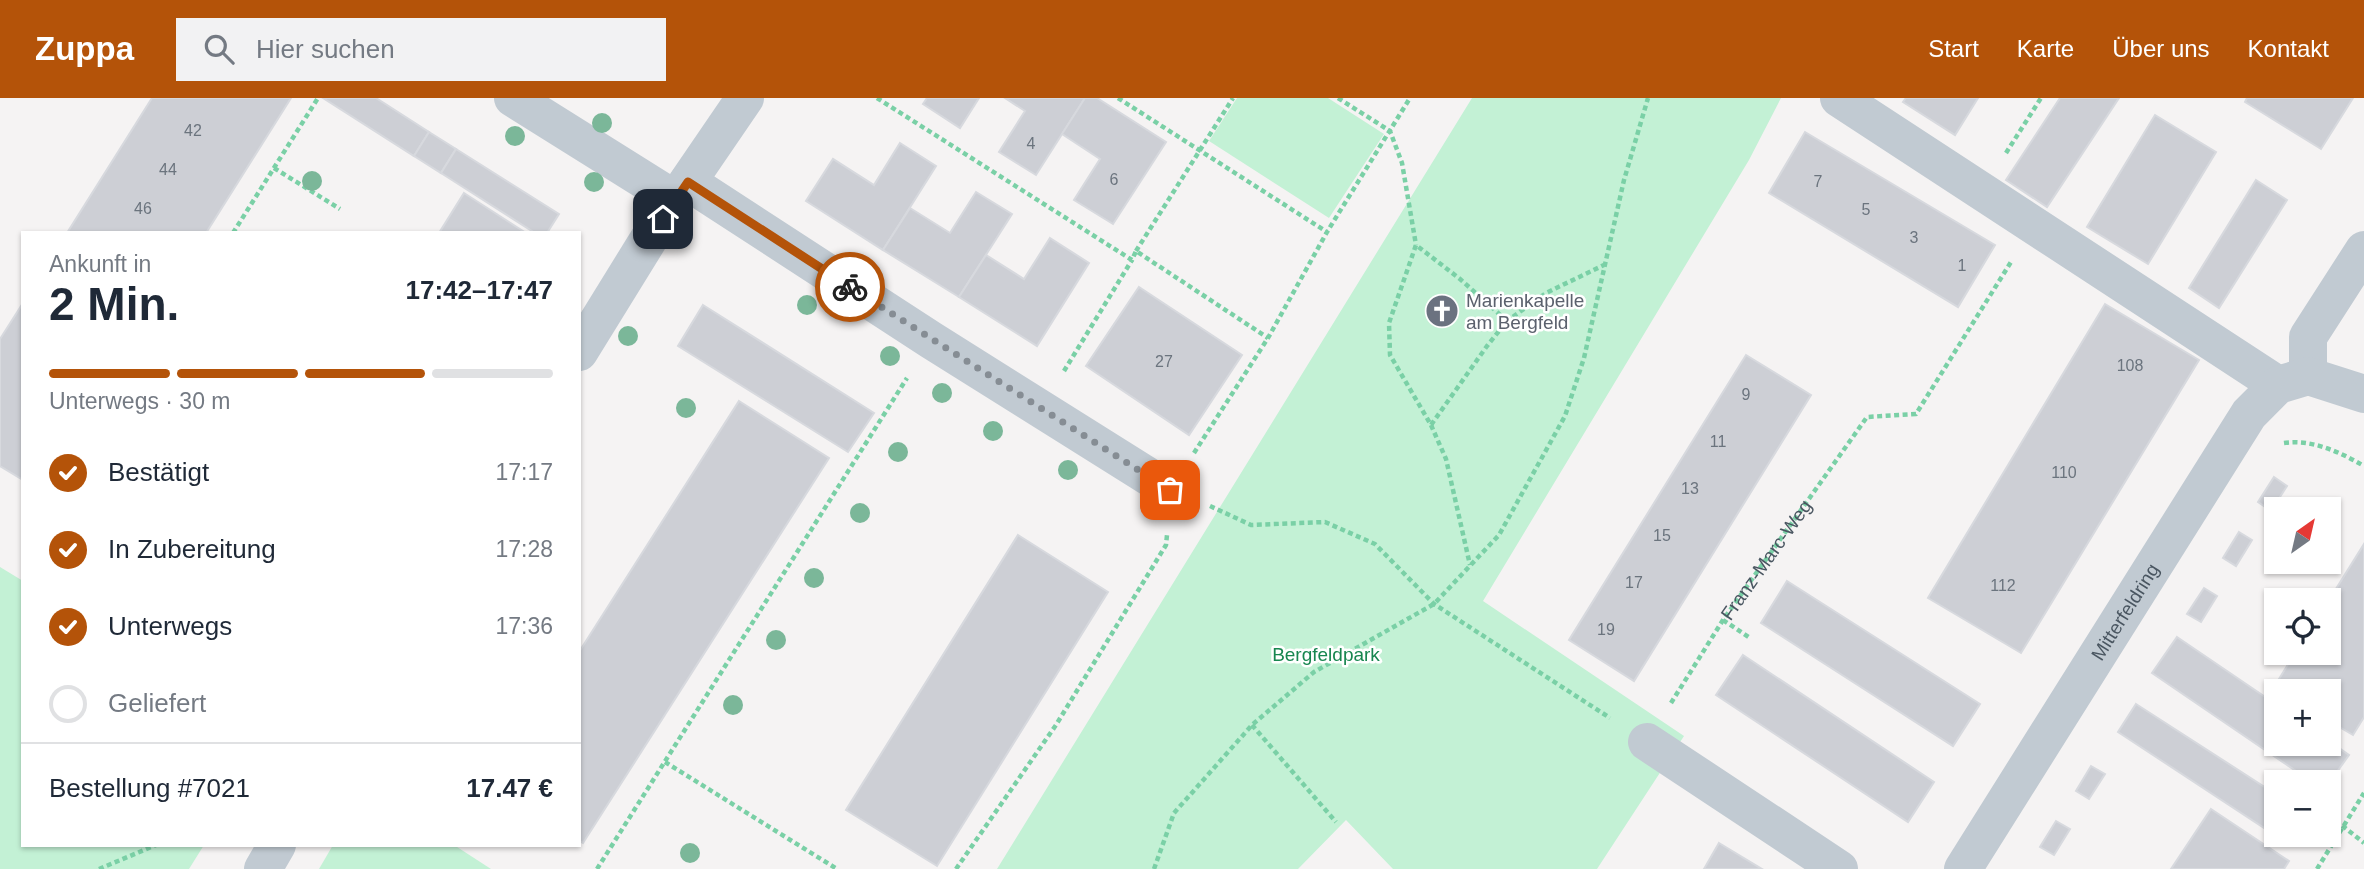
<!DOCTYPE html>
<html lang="de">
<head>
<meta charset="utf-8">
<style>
	:root { --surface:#fff; --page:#f2f2f3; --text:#1f2937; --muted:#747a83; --line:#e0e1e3; --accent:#b45309 }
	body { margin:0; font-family:Arial,sans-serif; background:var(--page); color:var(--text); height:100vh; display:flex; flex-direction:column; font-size:26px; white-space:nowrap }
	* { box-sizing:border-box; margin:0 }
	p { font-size:23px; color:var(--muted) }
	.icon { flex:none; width:38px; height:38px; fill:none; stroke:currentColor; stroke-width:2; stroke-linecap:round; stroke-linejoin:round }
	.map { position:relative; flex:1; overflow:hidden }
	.panel { position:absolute; left:21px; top:133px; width:560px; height:616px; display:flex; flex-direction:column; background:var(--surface); border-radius:0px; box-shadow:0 2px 5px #0004 }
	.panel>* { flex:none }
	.needle { width:46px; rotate:34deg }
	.buttons { position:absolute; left:2264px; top:399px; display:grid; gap:14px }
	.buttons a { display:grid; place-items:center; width:77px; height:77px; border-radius:0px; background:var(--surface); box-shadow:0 2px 5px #0004; font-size:35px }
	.pin { position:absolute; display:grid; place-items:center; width:60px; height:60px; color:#fff; margin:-30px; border-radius:14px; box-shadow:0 4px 10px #0006 }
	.courier { position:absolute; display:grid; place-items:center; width:70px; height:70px; margin:-35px; border:5px solid #b45309; border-radius:50%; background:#fff; color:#222; box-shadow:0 2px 9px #0007 }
	.summary em { font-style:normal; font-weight:600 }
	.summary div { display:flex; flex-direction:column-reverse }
	.summary { display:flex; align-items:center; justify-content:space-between; height:119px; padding:0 28px }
	h1 { font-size:46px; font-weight:600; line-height:52px }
	.bar { display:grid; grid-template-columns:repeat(4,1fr); gap:10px 7px; align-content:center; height:84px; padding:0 28px }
	.bar i { height:9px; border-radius:5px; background:var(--line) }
	.bar .on { background:var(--accent) }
	.bar p { grid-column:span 4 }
	.line { display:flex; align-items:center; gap:18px; padding:0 28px; border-top:2px solid var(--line) }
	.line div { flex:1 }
	ol { padding:0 28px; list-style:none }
	li { display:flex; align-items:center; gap:21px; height:77px }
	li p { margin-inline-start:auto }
	li .icon { padding:7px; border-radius:50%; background:var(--accent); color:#fff; stroke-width:4 }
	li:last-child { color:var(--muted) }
	li i { width:38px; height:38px; border:4px solid var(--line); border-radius:50% }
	header { display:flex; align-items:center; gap:42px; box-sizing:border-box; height:98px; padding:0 35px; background:var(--accent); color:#fff }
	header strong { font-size:33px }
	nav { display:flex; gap:38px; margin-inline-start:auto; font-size:24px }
	.search { width:490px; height:63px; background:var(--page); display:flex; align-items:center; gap:18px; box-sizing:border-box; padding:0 24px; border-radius:0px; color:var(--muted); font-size:26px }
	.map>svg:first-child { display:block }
	.green { fill:#c3f1d5 }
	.building { fill:#cdcfd5; stroke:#d7d9de; stroke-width:2 }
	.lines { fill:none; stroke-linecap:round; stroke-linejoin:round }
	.path { stroke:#7ad0a6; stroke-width:4.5; stroke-dasharray:5 3.5; stroke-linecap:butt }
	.street { stroke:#c1cad2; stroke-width:38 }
	.tree { fill:#7bb799 }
	.done { stroke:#868d94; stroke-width:7; stroke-dasharray:0 12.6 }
	.route { stroke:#b45309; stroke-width:9 }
	.labels { text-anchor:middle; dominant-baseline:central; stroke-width:5; stroke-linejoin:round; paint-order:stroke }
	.number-label { font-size:16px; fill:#6b747e }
	.worship-label { font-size:19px; fill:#5b616d; stroke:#fff; text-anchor:start }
	.street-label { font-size:19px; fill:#4a5661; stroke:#fff }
	.park-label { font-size:19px; fill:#17864f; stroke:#fff }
</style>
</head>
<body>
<header>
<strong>Zuppa</strong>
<div class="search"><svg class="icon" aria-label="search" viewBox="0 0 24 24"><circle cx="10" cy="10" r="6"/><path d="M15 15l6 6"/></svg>Hier suchen</div>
<nav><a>Start</a><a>Karte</a><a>Über uns</a><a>Kontakt</a></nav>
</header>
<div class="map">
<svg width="2364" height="771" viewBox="0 0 2364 771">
	<rect width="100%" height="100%" fill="#f5f3f3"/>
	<!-- green -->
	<g class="green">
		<polygon points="1237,0 1328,0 1384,36 1329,120 1209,43"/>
		<polygon points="1472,0 1781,0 1749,62 1483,503 1684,638 1597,771 1393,771 1346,722 1298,771 997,771"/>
		<polygon points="0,469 23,483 23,747 204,747 189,771 0,771"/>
		<polygon points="333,747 454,747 491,771 319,771"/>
	</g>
	<!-- building -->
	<g class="building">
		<polygon points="152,0 291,0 206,135 67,135"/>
		<polygon points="323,0 376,0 429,34 414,58"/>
		<polygon points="927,0 979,0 960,30 923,6"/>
		<polygon points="1005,0 1085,0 1036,77 999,54 1025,13"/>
		<polygon points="1085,0 1097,0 1166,44 1113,126 1074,102 1100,61 1062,36"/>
		<polygon points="1906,0 1978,0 1955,37 1903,4"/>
		<polygon points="2060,0 2119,0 2047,109 2006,82"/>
		<polygon points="2247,0 2353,0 2321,51 2245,4"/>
		<polygon points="2155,17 2216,54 2148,166 2087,129"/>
		<polygon points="429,34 456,51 441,75 414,58"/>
		<polygon points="1805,34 1995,147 1958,209 1769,95"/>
		<polygon points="900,45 936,68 883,152 806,103 833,61 874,87"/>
		<polygon points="456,51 559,116 547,135 535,135 441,75"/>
		<polygon points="2256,82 2287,102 2219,210 2189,190"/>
		<polygon points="976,94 1012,116 959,199 883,152 910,110 950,135"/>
		<polygon points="464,95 526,135 439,135"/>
		<polygon points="1050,140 1089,165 1037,248 959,199 986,157 1024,181"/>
		<polygon points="1139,189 1242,257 1189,337 1086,268"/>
		<polygon points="23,205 23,382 0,368 0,241"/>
		<polygon points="2105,206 2199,262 2021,555 1928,500"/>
		<polygon points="703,207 874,315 848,354 678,248"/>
		<polygon points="1746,257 1811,297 1634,583 1569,542"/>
		<polygon points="739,303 829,360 583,745 579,743 579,554"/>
		<polygon points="2274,379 2287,388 2271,413 2258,404"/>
		<polygon points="2239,434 2252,442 2236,468 2223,460"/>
		<polygon points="1018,437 1108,494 937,768 846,712"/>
		<polygon points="2364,446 2364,619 2353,637 2329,623 2329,593 2282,593 2274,589 2295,555 2329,555 2329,502"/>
		<polygon points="1787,483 1980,606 1953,648 1761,525"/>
		<polygon points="2204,490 2217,498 2201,524 2187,516"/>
		<polygon points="2177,539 2277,607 2277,646 2329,646 2329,643 2349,657 2329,685 2312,684 2152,575"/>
		<polygon points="1743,557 1934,684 1908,724 1716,597"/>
		<polygon points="2136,606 2277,697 2277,737 2292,737 2287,745 2118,634"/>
		<polygon points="2091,668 2105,676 2089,701 2076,693"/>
		<polygon points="2211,711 2289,763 2284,771 2171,771"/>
		<polygon points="2056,723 2070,731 2054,757 2040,749"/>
		<polygon points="1719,745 1762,771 1704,771"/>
	</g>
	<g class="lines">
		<!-- path -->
		<g class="path">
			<polyline points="877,0 1132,162 1136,153 1268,240"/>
			<polyline points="1118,0 1327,134"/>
			<polyline points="1338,0 1390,33 1402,65 1416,147"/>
			<polyline points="2006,55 2041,0"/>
			<polyline points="274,70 340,111"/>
			<polyline points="233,135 318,0"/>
			<polyline points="1136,153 1233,0"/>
			<polyline points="1507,223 1460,181 1416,147 1389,225 1390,257 1431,327 1487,248 1507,223 1546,195 1604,167"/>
			<polyline points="1064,273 1132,162"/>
			<polyline points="1431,327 1446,361 1470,467"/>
			<path d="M2284,345C2312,341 2340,354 2364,368"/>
			<polyline points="1194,355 1268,240 1327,134 1410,0"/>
			<polyline points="1210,408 1251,427 1325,424 1375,446 1434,506 1610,620"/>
			<polyline points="1723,522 1750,540"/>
			<path id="s1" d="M1671,605L1723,522L1867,319L1916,316L2011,164"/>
			<polyline points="1252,627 1336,724"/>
			<polyline points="665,664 837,771"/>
			<polyline points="2329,717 2364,745"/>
			<polyline points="99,771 156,747"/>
			<polyline points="597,771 907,280"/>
			<polyline points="956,771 1056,627 1166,447 1167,437"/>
			<polyline points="1154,771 1174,715 1252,627 1314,574 1434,506 1499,437 1565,318 1584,260 1624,82 1648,0"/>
			<polyline points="2317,771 2364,695"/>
		</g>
		<!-- street -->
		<g class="street">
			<polyline points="513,0 676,102"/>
			<polyline points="1839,0 2278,287"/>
			<polyline points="688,84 931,242 1170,392"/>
			<polyline points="579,254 650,139 745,0"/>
			<polyline points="2308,278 2308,239 2364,152"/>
			<polyline points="1647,644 1839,771"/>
			<polyline points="263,771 277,747"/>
			<path id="s2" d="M1963,771L2249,316L2278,287L2308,278L2364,296"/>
		</g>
	</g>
	<!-- trees -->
	<g class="tree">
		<circle cx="602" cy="25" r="10"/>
		<circle cx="515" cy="38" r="10"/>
		<circle cx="312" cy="83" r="10"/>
		<circle cx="594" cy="84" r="10"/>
		<circle cx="807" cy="207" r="10"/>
		<circle cx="628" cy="238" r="10"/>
		<circle cx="890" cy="258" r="10"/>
		<circle cx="942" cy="295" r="10"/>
		<circle cx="686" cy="310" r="10"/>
		<circle cx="993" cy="333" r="10"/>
		<circle cx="898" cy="354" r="10"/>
		<circle cx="1068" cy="372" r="10"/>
		<circle cx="860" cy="415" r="10"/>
		<circle cx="814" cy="480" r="10"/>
		<circle cx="776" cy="542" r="10"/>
		<circle cx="733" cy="607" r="10"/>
		<circle cx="690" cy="755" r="10"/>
	</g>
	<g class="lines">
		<!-- done -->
		<polyline class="done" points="850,189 1170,392"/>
		<!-- route -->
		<polyline class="route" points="663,121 688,84 850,189"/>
	</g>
	<!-- icons -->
	<defs>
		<symbol id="church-disc" viewBox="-11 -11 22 22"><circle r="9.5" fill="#6b7280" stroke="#fff"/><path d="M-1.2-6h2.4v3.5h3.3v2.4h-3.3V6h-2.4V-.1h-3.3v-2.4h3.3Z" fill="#fff"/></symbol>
	</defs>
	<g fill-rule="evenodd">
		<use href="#church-disc" x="1423" y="194" width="38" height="38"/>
	</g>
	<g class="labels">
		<!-- number labels -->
		<g class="number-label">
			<text x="193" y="32">42</text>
			<text x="1031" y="45">4</text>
			<text x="168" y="71">44</text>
			<text x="1114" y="81">6</text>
			<text x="1818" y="83">7</text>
			<text x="143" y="110">46</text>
			<text x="1866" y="111">5</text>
			<text x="1914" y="139">3</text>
			<text x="1962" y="167">1</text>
			<text x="1164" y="263">27</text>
			<text x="2130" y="267">108</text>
			<text x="1746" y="296">9</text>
			<text x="1718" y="343">11</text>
			<text x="2064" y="374">110</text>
			<text x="1690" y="390">13</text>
			<text x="1662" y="437">15</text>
			<text x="1634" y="484">17</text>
			<text x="2003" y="487">112</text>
			<text x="1606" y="531">19</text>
		</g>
		<!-- worship labels -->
		<g class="worship-label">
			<text x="1466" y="202">Marienkapelle<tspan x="1466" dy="22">am Bergfeld</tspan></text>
		</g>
		<!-- street labels -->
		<g class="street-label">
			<text stroke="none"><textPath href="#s1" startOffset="172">Franz-Marc-Weg</textPath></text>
			<text stroke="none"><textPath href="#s2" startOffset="304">Mitterfeldring</textPath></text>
		</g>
		<!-- park labels -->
		<g class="park-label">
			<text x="1326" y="556">Bergfeldpark</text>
		</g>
	</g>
</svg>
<div class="buttons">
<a><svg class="needle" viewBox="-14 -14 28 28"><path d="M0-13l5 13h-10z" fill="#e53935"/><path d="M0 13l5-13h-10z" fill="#747a83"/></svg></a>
<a><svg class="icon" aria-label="locate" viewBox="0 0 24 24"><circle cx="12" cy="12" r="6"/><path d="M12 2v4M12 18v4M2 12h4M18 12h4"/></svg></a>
<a>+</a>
<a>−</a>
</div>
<div class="pin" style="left:1170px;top:392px;background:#ea580c"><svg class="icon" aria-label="bag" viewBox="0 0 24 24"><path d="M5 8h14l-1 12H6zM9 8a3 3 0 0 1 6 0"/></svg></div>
<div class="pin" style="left:663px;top:121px;background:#1f2937"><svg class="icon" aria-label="home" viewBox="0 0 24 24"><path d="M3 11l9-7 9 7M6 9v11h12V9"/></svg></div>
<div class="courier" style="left:850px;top:189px"><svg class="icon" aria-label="bike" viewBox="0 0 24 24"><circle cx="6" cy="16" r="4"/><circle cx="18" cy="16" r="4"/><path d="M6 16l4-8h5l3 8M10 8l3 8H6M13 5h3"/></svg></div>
<section class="panel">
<div class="summary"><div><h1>2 Min.</h1><p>Ankunft in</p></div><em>17:42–17:47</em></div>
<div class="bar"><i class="on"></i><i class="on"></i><i class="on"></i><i></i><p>Unterwegs · 30 m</p></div>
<ol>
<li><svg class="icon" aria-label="check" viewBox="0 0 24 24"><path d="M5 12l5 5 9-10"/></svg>Bestätigt<p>17:17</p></li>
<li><svg class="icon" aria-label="check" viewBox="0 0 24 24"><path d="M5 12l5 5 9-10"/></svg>In Zubereitung<p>17:28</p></li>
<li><svg class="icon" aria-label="check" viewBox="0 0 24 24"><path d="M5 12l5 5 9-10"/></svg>Unterwegs<p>17:36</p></li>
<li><i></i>Geliefert</li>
</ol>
<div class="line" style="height:91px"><div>Bestellung #7021</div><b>17.47 €</b></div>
</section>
</div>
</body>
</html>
